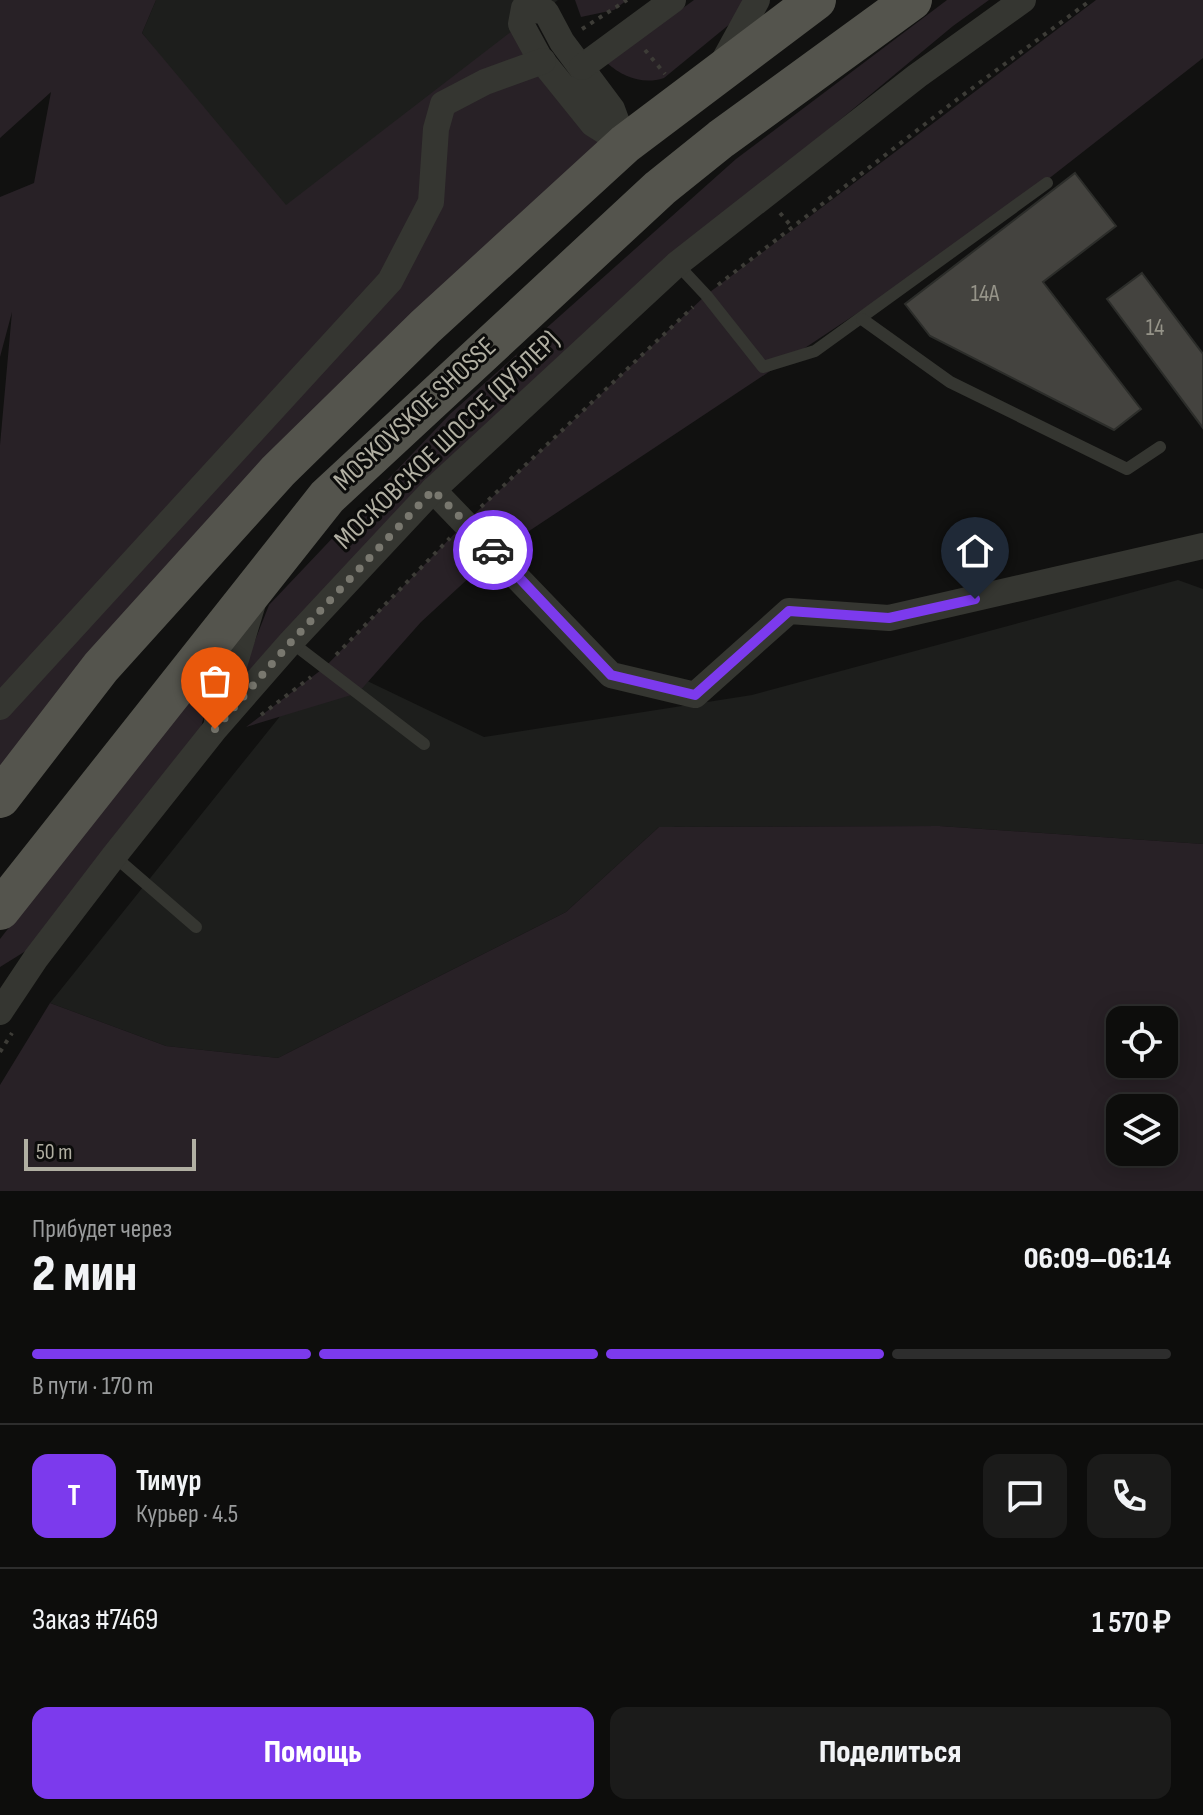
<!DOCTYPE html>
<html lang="ru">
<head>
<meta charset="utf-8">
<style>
	:root { --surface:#0d0d0c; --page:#1b1b1a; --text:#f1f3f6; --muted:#9a9c9d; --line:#2d2d2d; --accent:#7c3aed }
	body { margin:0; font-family:"Sofia Sans Condensed",sans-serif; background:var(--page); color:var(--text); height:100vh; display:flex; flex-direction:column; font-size:30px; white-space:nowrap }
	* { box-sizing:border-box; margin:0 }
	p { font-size:26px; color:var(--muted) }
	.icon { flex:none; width:44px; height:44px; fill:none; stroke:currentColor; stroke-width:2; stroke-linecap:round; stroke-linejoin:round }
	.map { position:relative; height:1191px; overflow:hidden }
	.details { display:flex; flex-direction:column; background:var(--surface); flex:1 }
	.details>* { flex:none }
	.tools { position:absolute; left:1106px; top:1006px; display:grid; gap:16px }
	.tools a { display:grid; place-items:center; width:72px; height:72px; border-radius:16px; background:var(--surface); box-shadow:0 4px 20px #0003,0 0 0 2px var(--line); font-size:40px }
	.scale { position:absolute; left:24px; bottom:20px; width:172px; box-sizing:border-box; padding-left:8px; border:4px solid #b1afa2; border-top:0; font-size:22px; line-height:28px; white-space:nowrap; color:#b1afa2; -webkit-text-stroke:6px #0c0c0b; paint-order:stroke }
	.pin { position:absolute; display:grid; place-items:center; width:68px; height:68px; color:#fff; margin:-82px -34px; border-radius:50% 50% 50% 0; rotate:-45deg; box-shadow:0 0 8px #0007 }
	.pin .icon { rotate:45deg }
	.courier { position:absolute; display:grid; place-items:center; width:80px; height:80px; margin:-40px; border:6px solid #7c3aed; border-radius:50%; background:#fff; color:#222; box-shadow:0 2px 10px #0007 }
	.headline em { font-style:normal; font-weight:800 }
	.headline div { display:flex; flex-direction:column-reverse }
	.headline { display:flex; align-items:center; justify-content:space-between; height:136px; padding:0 32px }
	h1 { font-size:52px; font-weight:800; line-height:60px }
	.bar { display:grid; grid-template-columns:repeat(4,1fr); gap:12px 8px; align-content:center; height:96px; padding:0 32px }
	.bar i { height:10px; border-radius:6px; background:var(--line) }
	.bar .on { background:var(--accent) }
	.bar p { grid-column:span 4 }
	.line { display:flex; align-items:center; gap:20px; padding:0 32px; border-top:2px solid var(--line) }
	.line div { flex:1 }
	.round { display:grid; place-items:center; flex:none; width:84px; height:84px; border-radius:16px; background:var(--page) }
	.action { display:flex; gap:16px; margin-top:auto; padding:16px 32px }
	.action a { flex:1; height:92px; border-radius:16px; background:var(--accent); color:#fff; font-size:32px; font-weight:800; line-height:92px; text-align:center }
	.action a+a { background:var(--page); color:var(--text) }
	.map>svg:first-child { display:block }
	.built { fill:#1d1e1c }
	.green { fill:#282126; fill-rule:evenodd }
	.building { fill:#44433f; stroke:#2c2d2a; stroke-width:2 }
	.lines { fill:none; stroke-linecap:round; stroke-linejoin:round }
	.path { stroke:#3d3c37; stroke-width:4; stroke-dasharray:4 6; stroke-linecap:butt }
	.service { stroke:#353631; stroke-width:12 }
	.minor { stroke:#353631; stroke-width:26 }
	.primary { stroke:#54544d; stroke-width:40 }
	.done { stroke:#79786f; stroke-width:8; stroke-dasharray:0 14.4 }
	.route { stroke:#7c3aed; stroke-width:10 }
	.labels { text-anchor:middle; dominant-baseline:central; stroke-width:6; stroke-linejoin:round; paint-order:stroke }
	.number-label { font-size:24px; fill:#969489 }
	.street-label { font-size:28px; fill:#b1afa2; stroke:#0c0c0b }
</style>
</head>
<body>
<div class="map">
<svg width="1203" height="1191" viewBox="0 0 1203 1191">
	<rect width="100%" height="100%" fill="#111110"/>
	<!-- built -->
	<g class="built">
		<polygon points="156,0 558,0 283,208 142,33"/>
		<polygon points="1178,580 1203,589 1203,844 939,826 659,827 566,912 278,1058 166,1046 50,1003 281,715 359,677 484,737 752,695"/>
	</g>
	<!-- green -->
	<g class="green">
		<polygon points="0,0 156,0 142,33 286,205 521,24 625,144 425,327 0,805 0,445 12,312 0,357 0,197 34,183 51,92 0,138"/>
		<polygon points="575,0 627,0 614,10 581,17"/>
		<path d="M694,0H745L731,23L664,78C643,85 623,77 607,63Z"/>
		<polygon points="947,0 989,0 953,26 698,238 235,691 269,605 450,414 736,159"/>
		<polygon points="1096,0 1203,0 1203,58 987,227 496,553 421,622 358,693 246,727 325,667 466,522 706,295"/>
		<polygon points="221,655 199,734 37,944 0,967 0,939"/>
		<path d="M939,826L1203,844V1191H0V1085L50,1003L166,1046L278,1058L566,912L659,827ZM1120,1020H1164V1064H1120ZM1120,1108H1164V1152H1120Z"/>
	</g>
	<!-- building -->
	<g class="building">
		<polygon points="1075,173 1116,226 1043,282 1141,409 1114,430 930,336 905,304"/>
		<polygon points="1142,273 1203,354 1203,428 1107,299"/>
	</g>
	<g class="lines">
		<!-- path -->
		<g class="path">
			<polyline points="582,29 627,0"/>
			<polyline points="645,50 665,74"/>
			<polyline points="780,213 792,227"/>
			<polyline points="718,285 951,104 1091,0"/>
			<polyline points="481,507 693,307"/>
			<polyline points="336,655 450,538"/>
			<polyline points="261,715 311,677"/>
			<polyline points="0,1052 12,1033"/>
		</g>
		<!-- service -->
		<g class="service">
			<polyline points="677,264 706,295 763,367 815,351 1047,183"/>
			<polyline points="862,319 950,382 1127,469 1160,447"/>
			<polyline points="291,642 424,744"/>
			<polyline points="114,856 196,927"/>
		</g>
		<!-- minor -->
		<g class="minor">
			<polygon points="524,8 546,12 562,42 612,109 625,144 593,124 539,57 521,24"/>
			<polyline points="722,64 757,0"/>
			<polyline points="582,67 673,0"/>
			<polyline points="433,490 611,675 695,695 789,611 889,618 1203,546"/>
			<polyline points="0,707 390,281 431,202 436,129 443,104 485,82 543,61"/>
			<polyline points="217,722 253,603"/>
			<polyline points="0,1012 36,958 114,856 215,729 291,642 433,490 677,264 917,76 1023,0"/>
		</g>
		<!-- primary -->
		<g class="primary">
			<polyline points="0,798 101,667 278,471 425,327 625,144 816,0"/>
			<polyline points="0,910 327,497 660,188 721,139 912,0"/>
		</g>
	</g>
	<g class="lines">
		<!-- done -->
		<polyline class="done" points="215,729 291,642 433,490 493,550"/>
		<!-- route -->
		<polyline class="route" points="493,550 611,675 695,695 789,611 889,618 975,599"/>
	</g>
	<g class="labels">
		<!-- number labels -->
		<g class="number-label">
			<text x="985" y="293">14А</text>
			<text x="1155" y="327">14</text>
		</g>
		<!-- street labels -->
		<g class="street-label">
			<text transform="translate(415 414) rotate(-43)">MOSKOVSKOE SHOSSE</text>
			<text transform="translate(447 440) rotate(-44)">МОСКОВСКОЕ ШОССЕ (ДУБЛЕР)</text>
		</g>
	</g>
</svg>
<div class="tools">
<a><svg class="icon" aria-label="locate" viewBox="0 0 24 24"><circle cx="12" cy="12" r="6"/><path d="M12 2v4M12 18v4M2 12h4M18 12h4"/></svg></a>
<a><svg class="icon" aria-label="layers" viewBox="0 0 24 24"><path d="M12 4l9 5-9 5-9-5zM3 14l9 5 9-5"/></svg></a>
</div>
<div class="scale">50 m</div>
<div class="pin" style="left:215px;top:729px;background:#ea580c"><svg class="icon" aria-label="bag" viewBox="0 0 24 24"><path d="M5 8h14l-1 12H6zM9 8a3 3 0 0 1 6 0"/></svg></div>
<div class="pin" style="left:975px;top:599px;background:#1f2937"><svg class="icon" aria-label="home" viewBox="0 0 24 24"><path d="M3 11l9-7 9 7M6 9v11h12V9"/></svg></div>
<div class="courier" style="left:493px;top:550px"><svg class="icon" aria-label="car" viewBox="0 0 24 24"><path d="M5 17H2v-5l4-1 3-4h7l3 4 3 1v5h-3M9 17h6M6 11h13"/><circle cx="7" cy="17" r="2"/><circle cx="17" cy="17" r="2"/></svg></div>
</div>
<section class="details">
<div class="headline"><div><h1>2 мин</h1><p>Прибудет через</p></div><em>06:09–06:14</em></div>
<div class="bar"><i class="on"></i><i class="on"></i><i class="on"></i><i></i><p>В пути · 170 m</p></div>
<div class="line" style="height:144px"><b class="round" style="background:var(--accent);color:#fff">Т</b><div><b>Тимур</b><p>Курьер · 4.5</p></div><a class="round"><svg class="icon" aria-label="chat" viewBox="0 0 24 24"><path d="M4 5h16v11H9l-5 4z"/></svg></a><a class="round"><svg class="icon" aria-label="phone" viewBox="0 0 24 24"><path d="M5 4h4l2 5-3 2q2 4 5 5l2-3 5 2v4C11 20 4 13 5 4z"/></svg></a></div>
<div class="line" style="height:104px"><div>Заказ #7469</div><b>1 570 ₽</b></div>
<div class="action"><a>Помощь</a><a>Поделиться</a></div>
</section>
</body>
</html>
